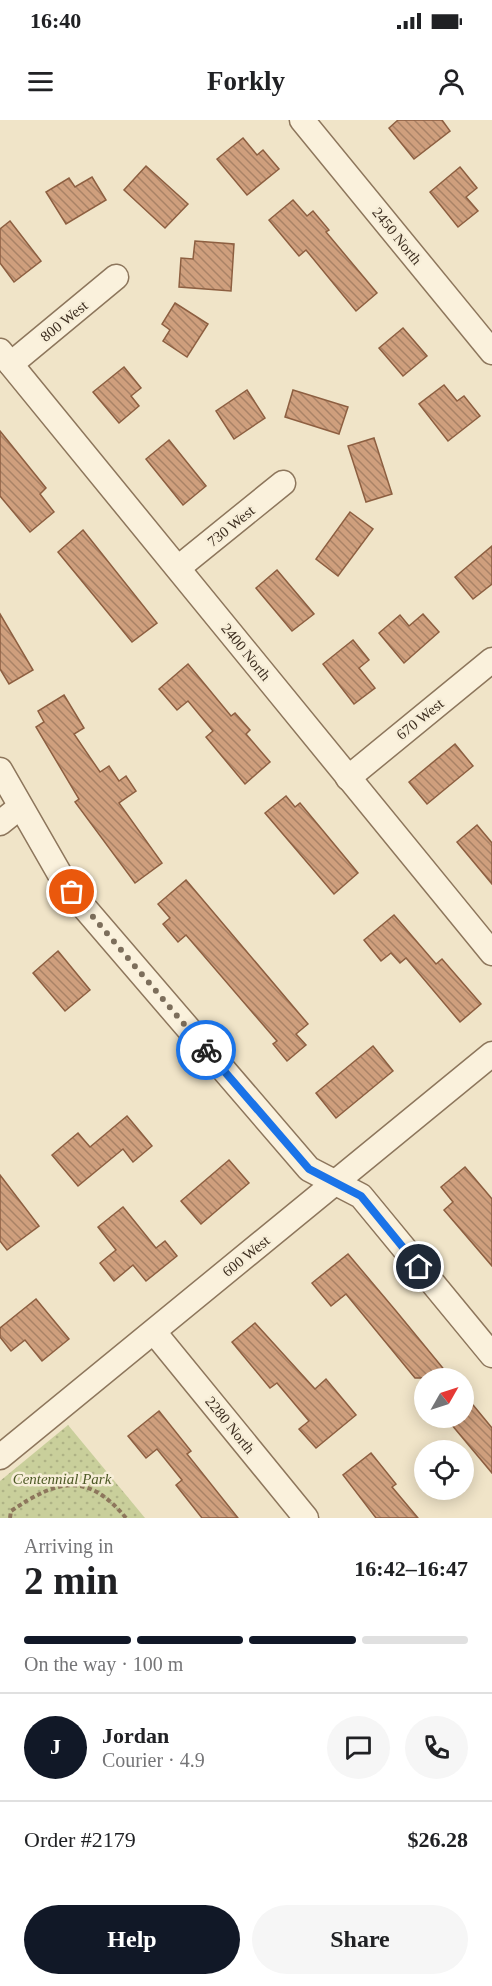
<!DOCTYPE html>
<html lang="en">
<head>
<meta charset="utf-8">
<style>
	:root { --surface:#fff; --page:#f6f6f6; --text:#202124; --muted:#757577; --line:#e0e0e0; --accent:#111827 }
	body { margin:0; font-family:"Times New Roman",serif; background:var(--page); color:var(--text); height:100vh; display:flex; flex-direction:column; font-size:22px; white-space:nowrap }
	* { box-sizing:border-box; margin:0 }
	p { font-size:20px; color:var(--muted) }
	.icon { flex:none; width:33px; height:33px; fill:none; stroke:currentColor; stroke-width:2; stroke-linecap:round; stroke-linejoin:round }
	.map { position:relative; height:1398px; overflow:hidden }
	.side { display:flex; flex-direction:column; background:var(--surface); flex:1 }
	.side>* { flex:none }
	.needle { width:39px; rotate:51deg }
	.buttons { position:absolute; left:414px; top:1248px; display:grid; gap:12px }
	.buttons a { display:grid; place-items:center; width:60px; height:60px; border-radius:50%; background:var(--surface); box-shadow:0 3px 15px #0003; font-size:30px }
	.pin { position:absolute; display:grid; place-items:center; width:51px; height:51px; color:#fff; margin:-26px; border:3px solid #fff; border-radius:50%; box-shadow:0 2px 6px #0007 }
	.courier { position:absolute; display:grid; place-items:center; width:60px; height:60px; margin:-30px; border:4px solid #1a73e8; border-radius:50%; background:#fff; color:#222; box-shadow:0 2px 8px #0007 }
	.head em { font-style:normal; font-weight:600 }
	.head div { display:flex; flex-direction:column-reverse }
	.head { display:flex; align-items:center; justify-content:space-between; height:102px; padding:0 24px }
	h1 { font-size:39px; font-weight:600; line-height:45px }
	.bar { display:grid; grid-template-columns:repeat(4,1fr); gap:9px 6px; align-content:center; height:72px; padding:0 24px }
	.bar i { height:8px; border-radius:4px; background:var(--line) }
	.bar .selected { background:var(--accent) }
	.bar p { grid-column:span 4 }
	.line { display:flex; align-items:center; gap:15px; padding:0 24px; border-top:2px solid var(--line) }
	.line div { flex:1 }
	.round { display:grid; place-items:center; flex:none; width:63px; height:63px; border-radius:32px; background:var(--page) }
	.button { display:flex; gap:12px; margin-top:auto; padding:12px 24px }
	.button a { flex:1; height:69px; border-radius:36px; background:var(--accent); color:#fff; font-size:24px; font-weight:600; line-height:69px; text-align:center }
	.button a+a { background:var(--page); color:var(--text) }
	.status { display:flex; justify-content:space-between; align-items:center; height:42px; padding:0 30px; background:var(--surface); direction:ltr }
	.status svg { height:16px; fill:currentColor }
	header { display:flex; justify-content:space-between; align-items:center; height:78px; padding:0 24px; background:var(--surface); font-size:27px; font-weight:600 }
	.map>svg:first-child { display:block }
	.park { fill:url(#park-dots) }
	.building { fill:url(#building-back-hatch); stroke:#8d5f41; stroke-width:1.5 }
	.lines { fill:none; stroke-linecap:round; stroke-linejoin:round }
	.minor-casing { stroke:#8d765c; stroke-width:27 }
	.path { stroke:#8d765c; stroke-width:4; stroke-dasharray:4.5 3; stroke-linecap:butt }
	.minor { stroke:#faf1dc; stroke-width:24 }
	.done { stroke:#7c6e5b; stroke-width:6; stroke-dasharray:0 10.8 }
	.route { stroke:#1a73e8; stroke-width:8 }
	.labels { text-anchor:middle; dominant-baseline:central; stroke-width:5; stroke-linejoin:round; paint-order:stroke }
	.street-label { font-size:15px; fill:#3d2e20; stroke:#f7eed8 }
	.park-label { font-size:15px; font-style:italic; fill:#4d5a26; stroke:#f7eed8 }
</style>
</head>
<body>
<div class="status"><b>16:40</b><svg viewBox="0 0 49 12"><path d="M0 12V9h3v3zM5 12V6h3v6zM10 12V3h3v9zM15 12V0h3v12zM26 1h20v11H26zM47 4h2v5h-2z"/></svg></div>
<header><svg class="icon" aria-label="menu" viewBox="0 0 24 24"><path d="M4 6h16M4 12h16M4 18h16"/></svg>Forkly<svg class="icon" aria-label="person" viewBox="0 0 24 24"><circle cx="12" cy="8" r="4"/><path d="M4 21q1-7 8-7t8 7"/></svg></header>
<div class="map">
<svg width="492" height="1398" viewBox="0 0 492 1398">
	<defs>
		<pattern id="park-dots" width="8" height="8" patternUnits="userSpaceOnUse" patternTransform="scale(1.5)"><rect width="8" height="8" fill="#c9cf9b"/><path d="M2 2h.1M6 6h.1" fill="none" stroke="#aeb285" stroke-width="1.8" stroke-linecap="round"/></pattern>
		<pattern id="building-back-hatch" width="6" height="6" patternUnits="userSpaceOnUse" patternTransform="scale(1.5)"><rect width="6" height="6" fill="#cf9f7d"/><path d="M-1 5l2 2M0 0l6 6M5-1l2 2" fill="none" stroke="#a98266"/></pattern>
	</defs>
	<rect width="100%" height="100%" fill="#f0e4c8"/>
	<!-- park -->
	<polygon class="park" points="68,1305 145,1398 0,1398 0,1361"/>
	<!-- building -->
	<g class="building">
		<polygon points="398,0 442,0 450,11 414,39 389,8"/>
		<polygon points="243,18 257,35 263,30 279,49 247,75 217,39"/>
		<polygon points="146,46 188,84 165,108 124,70"/>
		<polygon points="460,47 477,68 466,77 478,91 458,107 430,72"/>
		<polygon points="92,57 106,80 66,104 46,72 69,58 75,67"/>
		<polygon points="293,80 307,96 313,91 329,110 326,112 377,173 356,191 306,130 299,136 269,100"/>
		<polygon points="10,101 41,141 14,162 0,143 0,109"/>
		<polygon points="195,121 234,124 231,171 179,167 181,138 193,139"/>
		<polygon points="175,183 208,204 187,237 163,221 170,210 162,204"/>
		<polygon points="403,208 427,236 403,256 379,228"/>
		<polygon points="124,247 141,268 131,276 139,286 119,303 93,272"/>
		<polygon points="444,265 457,281 464,276 480,296 448,321 419,284"/>
		<polygon points="247,270 265,298 234,319 216,291"/>
		<polygon points="293,270 348,287 339,314 285,297"/>
		<polygon points="0,311 46,368 40,374 54,392 30,412 0,376"/>
		<polygon points="374,318 392,374 366,382 348,326"/>
		<polygon points="169,320 206,366 183,385 146,339"/>
		<polygon points="350,392 373,409 338,456 316,439"/>
		<polygon points="83,410 157,503 132,522 58,432"/>
		<polygon points="492,426 492,464 473,479 455,457"/>
		<polygon points="277,450 314,494 292,511 256,468"/>
		<polygon points="0,494 33,550 9,564 0,549"/>
		<polygon points="423,494 439,512 404,543 379,513 400,495 409,506"/>
		<polygon points="353,520 369,540 359,548 375,568 354,584 323,544"/>
		<polygon points="188,544 231,596 235,593 250,610 246,614 270,642 245,664 206,617 213,611 188,581 177,590 159,569"/>
		<polygon points="64,575 84,608 74,614 100,652 109,646 119,661 126,656 136,671 119,683 162,743 135,763 75,682 79,679 36,607 44,602 38,591"/>
		<polygon points="455,624 473,646 427,684 409,662"/>
		<polygon points="286,676 295,687 300,683 358,753 334,774 265,693"/>
		<polygon points="477,705 492,723 492,764 457,722"/>
		<polygon points="186,760 308,904 296,914 306,925 287,941 273,924 277,921 186,815 178,822 163,804 170,798 158,784"/>
		<polygon points="394,795 436,844 442,839 481,884 460,902 406,838 400,843 391,833 381,841 364,820"/>
		<polygon points="58,831 90,870 65,891 33,853"/>
		<polygon points="373,926 393,951 336,998 316,973"/>
		<polygon points="127,996 152,1026 133,1042 123,1029 78,1066 52,1035 78,1013 90,1027"/>
		<polygon points="229,1040 249,1063 201,1104 181,1081"/>
		<polygon points="465,1047 492,1079 492,1146 444,1090 453,1082 441,1067"/>
		<polygon points="0,1055 39,1106 7,1130 0,1121"/>
		<polygon points="123,1087 156,1128 165,1121 177,1136 146,1161 133,1145 114,1161 100,1143 116,1130 98,1107"/>
		<polygon points="348,1134 396,1191 451,1258 415,1258 346,1174 331,1186 312,1163"/>
		<polygon points="36,1179 69,1219 42,1241 25,1220 11,1231 0,1217 0,1208"/>
		<polygon points="255,1203 315,1269 326,1259 356,1295 316,1328 299,1309 309,1301 277,1263 270,1268 232,1222"/>
		<polygon points="464,1274 492,1308 492,1353 446,1298 464,1298"/>
		<polygon points="159,1291 191,1331 187,1334 238,1398 202,1398 176,1365 182,1360 157,1329 146,1338 128,1316"/>
		<polygon points="371,1333 396,1364 392,1367 418,1398 376,1398 343,1355"/>
	</g>
	<g class="lines">
		<defs>
			<g id="minor">
				<polyline points="302,0 492,232"/>
				<polyline points="0,231 492,833"/>
				<polyline points="11,244 116,157"/>
				<polyline points="178,448 283,363"/>
				<polyline points="0,650 62,758 83,786 309,1049 361,1076 492,1235"/>
				<polyline points="348,658 492,540"/>
				<polyline points="0,703 20,687"/>
				<polyline points="154,1212 306,1398"/>
				<polyline points="0,1337 492,934"/>
			</g>
		</defs>
		<!-- minor casing -->
		<use href="#minor" class="minor-casing"/>
		<!-- path -->
		<path class="path" d="M10,1398L11,1391C57,1360 87,1351 126,1398"/>
		<!-- minor -->
		<use href="#minor" class="minor"/>
	</g>
	<g class="lines">
		<!-- done -->
		<polyline class="done" points="72,772 206,930"/>
		<!-- route -->
		<polyline class="route" points="206,930 309,1049 361,1076 419,1147"/>
	</g>
	<g class="labels">
		<!-- street labels -->
		<g class="street-label">
			<text transform="translate(397 116) rotate(51)">2450 North</text>
			<text transform="translate(64 201) rotate(-39)">800 West</text>
			<text transform="translate(231 406) rotate(-39)">730 West</text>
			<text transform="translate(246 532) rotate(51)">2400 North</text>
			<text transform="translate(420 599) rotate(-39)">670 West</text>
			<text transform="translate(246 1136) rotate(-39)">600 West</text>
			<text transform="translate(230 1305) rotate(51)">2280 North</text>
		</g>
		<!-- park labels -->
		<g class="park-label">
			<text x="62" y="1359">Centennial Park</text>
		</g>
	</g>
</svg>
<div class="buttons">
<a><svg class="needle" viewBox="-14 -14 28 28"><path d="M0-13l5 13h-10z" fill="#e53935"/><path d="M0 13l5-13h-10z" fill="#757577"/></svg></a>
<a><svg class="icon" aria-label="locate" viewBox="0 0 24 24"><circle cx="12" cy="12" r="6"/><path d="M12 2v4M12 18v4M2 12h4M18 12h4"/></svg></a>
</div>
<div class="pin" style="left:72px;top:772px;background:#ea580c"><svg class="icon" aria-label="bag" viewBox="0 0 24 24"><path d="M5 8h14l-1 12H6zM9 8a3 3 0 0 1 6 0"/></svg></div>
<div class="pin" style="left:419px;top:1147px;background:#1f2937"><svg class="icon" aria-label="home" viewBox="0 0 24 24"><path d="M3 11l9-7 9 7M6 9v11h12V9"/></svg></div>
<div class="courier" style="left:206px;top:930px"><svg class="icon" aria-label="bike" viewBox="0 0 24 24"><circle cx="6" cy="16" r="4"/><circle cx="18" cy="16" r="4"/><path d="M6 16l4-8h5l3 8M10 8l3 8H6M13 5h3"/></svg></div>
</div>
<section class="side">
<div class="head"><div><h1>2 min</h1><p>Arriving in</p></div><em>16:42–16:47</em></div>
<div class="bar"><i class="selected"></i><i class="selected"></i><i class="selected"></i><i></i><p>On the way · 100 m</p></div>
<div class="line" style="height:108px"><b class="round" style="background:var(--accent);color:#fff">J</b><div><b>Jordan</b><p>Courier · 4.9</p></div><a class="round"><svg class="icon" aria-label="chat" viewBox="0 0 24 24"><path d="M4 5h16v11H9l-5 4z"/></svg></a><a class="round"><svg class="icon" aria-label="phone" viewBox="0 0 24 24"><path d="M5 4h4l2 5-3 2q2 4 5 5l2-3 5 2v4C11 20 4 13 5 4z"/></svg></a></div>
<div class="line" style="height:78px"><div>Order #2179</div><b>$26.28</b></div>
<div class="button"><a>Help</a><a>Share</a></div>
</section>
</body>
</html>
